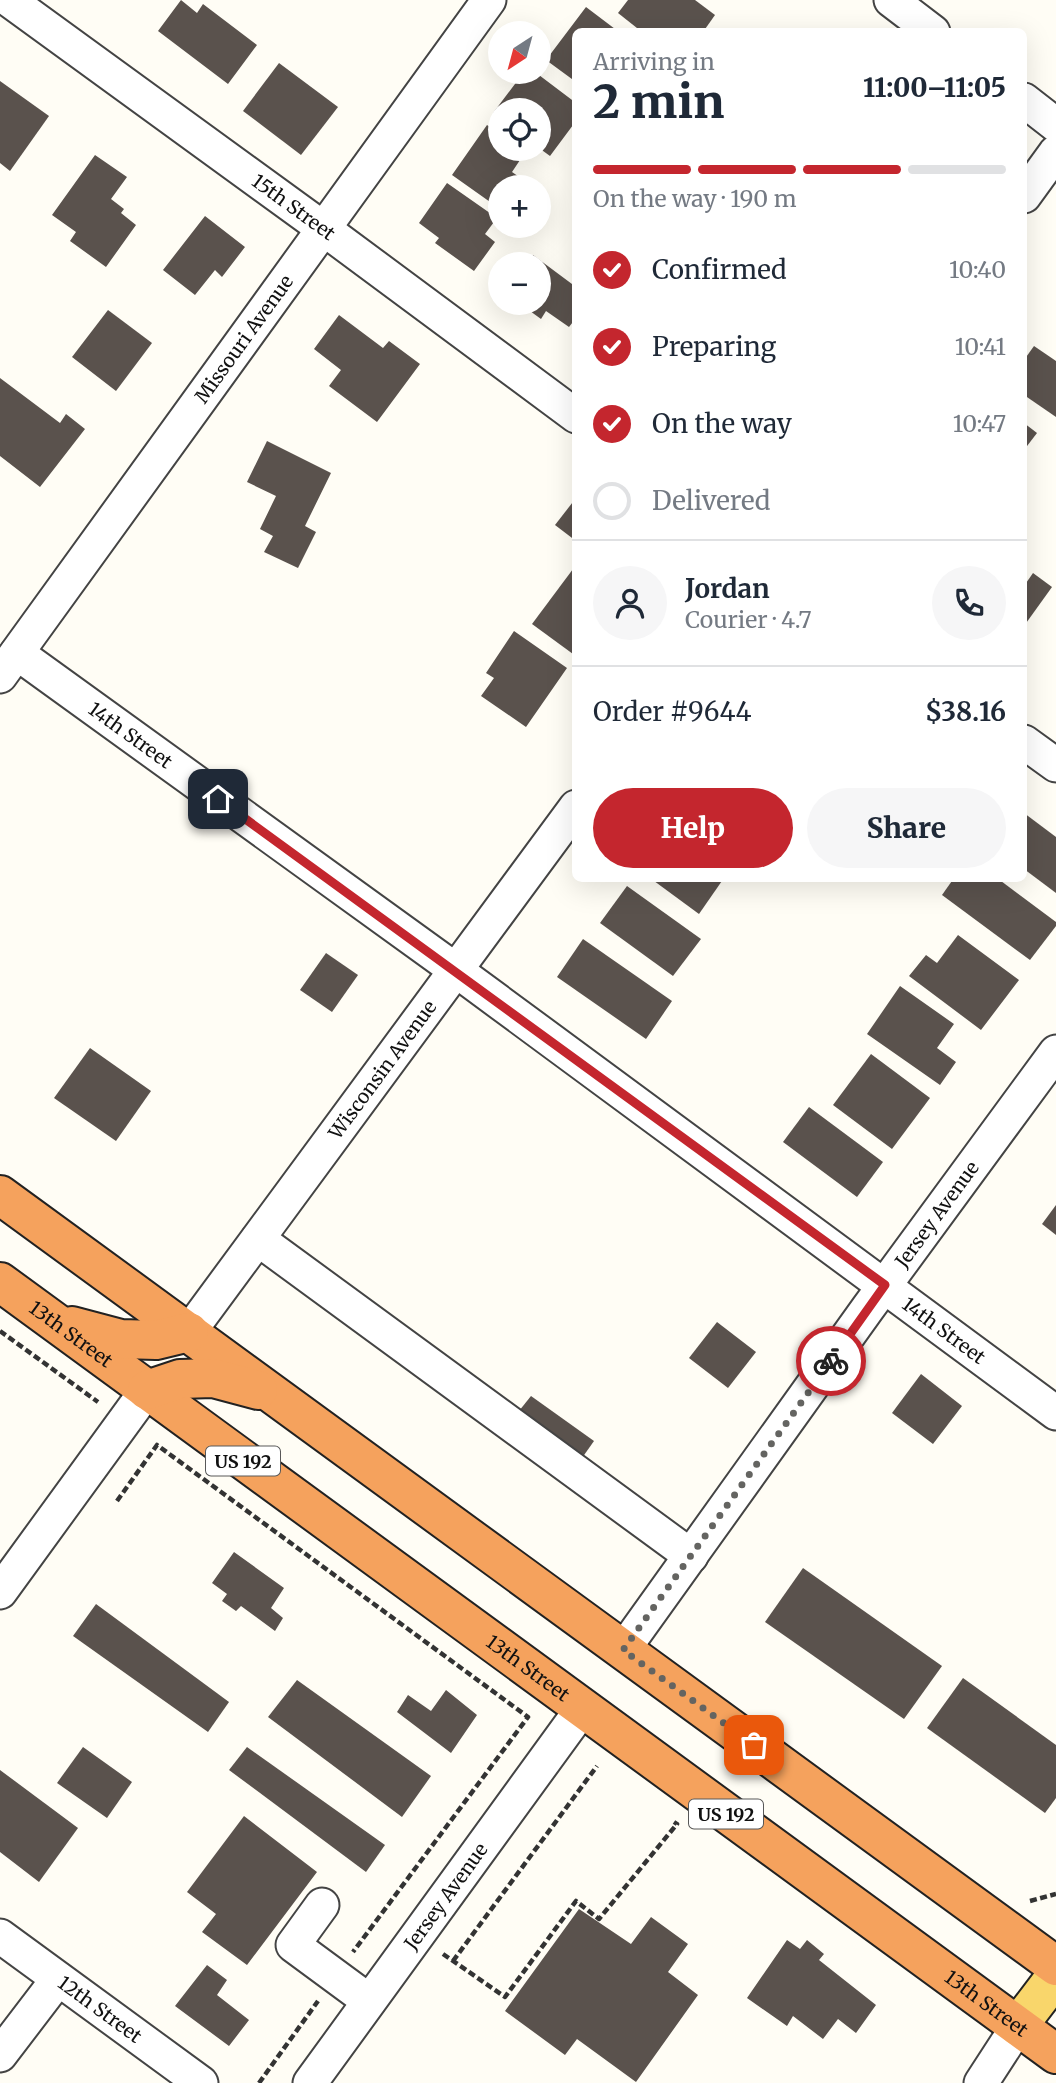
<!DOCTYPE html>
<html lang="en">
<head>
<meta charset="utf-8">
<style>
	:root { --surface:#fff; --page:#f6f6f7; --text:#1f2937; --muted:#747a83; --line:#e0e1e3; --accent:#c4262e }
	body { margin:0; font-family:Merriweather,serif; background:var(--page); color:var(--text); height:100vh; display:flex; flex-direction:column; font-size:26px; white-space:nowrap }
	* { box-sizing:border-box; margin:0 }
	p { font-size:23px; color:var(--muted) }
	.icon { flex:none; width:38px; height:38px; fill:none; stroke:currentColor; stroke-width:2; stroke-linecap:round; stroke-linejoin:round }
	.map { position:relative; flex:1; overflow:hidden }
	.side { position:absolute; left:572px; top:28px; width:455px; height:854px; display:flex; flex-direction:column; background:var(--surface); border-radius:10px; box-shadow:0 7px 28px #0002 }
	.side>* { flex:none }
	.needle { width:46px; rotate:216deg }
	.controls { position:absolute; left:488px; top:21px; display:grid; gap:14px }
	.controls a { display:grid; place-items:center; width:63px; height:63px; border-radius:50%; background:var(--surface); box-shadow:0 7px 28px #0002; font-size:35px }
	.pin { position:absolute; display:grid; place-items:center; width:60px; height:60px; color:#fff; margin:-30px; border-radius:14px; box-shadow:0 4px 10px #0006 }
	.courier { position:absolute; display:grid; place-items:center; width:70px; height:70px; margin:-35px; border:5px solid #c4262e; border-radius:50%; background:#fff; color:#222; box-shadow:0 2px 9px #0007 }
	.summary em { font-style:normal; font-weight:800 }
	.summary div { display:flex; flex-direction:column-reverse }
	.summary { display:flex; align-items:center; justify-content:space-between; height:119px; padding:0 21px }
	h1 { font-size:46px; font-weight:800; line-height:52px }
	.bar { display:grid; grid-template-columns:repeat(4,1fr); gap:10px 7px; align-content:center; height:84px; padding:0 21px }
	.bar i { height:9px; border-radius:5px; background:var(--line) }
	.bar .current { background:var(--accent) }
	.bar p { grid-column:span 4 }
	.line { display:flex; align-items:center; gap:18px; padding:0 21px; border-top:2px solid var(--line) }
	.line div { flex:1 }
	.round { display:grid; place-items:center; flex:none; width:74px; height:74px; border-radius:37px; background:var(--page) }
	ol { padding:0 21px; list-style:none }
	li { display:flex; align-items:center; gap:21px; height:77px }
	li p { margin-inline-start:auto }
	li .icon { padding:7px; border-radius:50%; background:var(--accent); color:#fff; stroke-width:4 }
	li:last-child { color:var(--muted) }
	li i { width:38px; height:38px; border:4px solid var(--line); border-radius:50% }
	.cta { display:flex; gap:14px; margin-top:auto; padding:14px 21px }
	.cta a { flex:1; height:80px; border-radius:42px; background:var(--accent); color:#fff; font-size:28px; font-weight:800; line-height:80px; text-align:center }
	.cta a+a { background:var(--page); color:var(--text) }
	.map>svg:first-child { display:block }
	.building { fill:#5a524d }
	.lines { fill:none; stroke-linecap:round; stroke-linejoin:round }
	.minor-casing { stroke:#444; stroke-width:37 }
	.major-casing { stroke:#222; stroke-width:42 }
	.highway-casing { stroke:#222; stroke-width:42 }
	.path { stroke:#333; stroke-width:4.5; stroke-dasharray:7 3.5; stroke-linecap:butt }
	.minor { stroke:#fff; stroke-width:33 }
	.major { stroke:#f9d66b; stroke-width:38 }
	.highway { stroke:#f5a25d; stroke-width:38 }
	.done { stroke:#646461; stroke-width:7; stroke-dasharray:0 12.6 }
	.route { stroke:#c4262e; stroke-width:9 }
	.labels { text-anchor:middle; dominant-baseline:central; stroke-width:7; stroke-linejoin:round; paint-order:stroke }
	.shield { fill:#fff; stroke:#585858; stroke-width:2 }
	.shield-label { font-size:18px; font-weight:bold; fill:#111 }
	.street-label { font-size:19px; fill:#111; stroke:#fff }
</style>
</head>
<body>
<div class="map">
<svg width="1056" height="2083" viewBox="0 0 1056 2083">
	<rect width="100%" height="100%" fill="#fffdf5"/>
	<!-- building -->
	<g class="building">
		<polygon points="181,0 197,13 203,4 257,45 228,84 158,31"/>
		<polygon points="628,0 695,0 715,15 703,32 642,32 618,13"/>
		<polygon points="586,7 619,32 576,32 576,82 546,60"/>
		<polygon points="279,63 338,107 301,155 243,111"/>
		<polygon points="524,72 535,72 576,103 576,121 550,156 539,148 539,110 500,110 500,119 493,113"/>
		<polygon points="0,81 49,116 10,171 0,163"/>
		<polygon points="487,125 500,134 500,149 522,149 526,151 512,172 525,181 521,187 500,187 500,209 452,175"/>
		<polygon points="95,155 127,177 111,199 124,209 121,213 136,225 106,267 70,241 76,232 52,215"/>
		<polygon points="447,183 497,218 485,234 495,242 474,271 435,243 439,238 419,223"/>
		<polygon points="205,216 245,247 222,277 215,270 195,295 163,270"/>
		<polygon points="533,255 576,287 576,318 569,327 546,311 541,319 519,303 539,303 539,264 526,264"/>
		<polygon points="108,310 152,343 116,391 72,357"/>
		<polygon points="339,315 383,348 389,341 420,364 377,422 329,386 341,370 314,349"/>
		<polygon points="1034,346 1056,361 1056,417 1024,395 1024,360"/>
		<polygon points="0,378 60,423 66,414 85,429 40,487 0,456"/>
		<polygon points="1024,423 1037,433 1024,450"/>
		<polygon points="267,441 331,473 305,526 316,532 298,568 264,552 273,536 260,529 276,496 247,482"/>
		<polygon points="576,498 576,541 555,525"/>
		<polygon points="576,565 576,651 573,654 532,624"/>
		<polygon points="1033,573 1052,587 1024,626 1024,586"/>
		<polygon points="514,631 567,668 526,727 481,696 494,678 486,673"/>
		<polygon points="1024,813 1056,837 1056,893 1024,869"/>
		<polygon points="650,878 724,878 699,914"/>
		<polygon points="954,878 997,878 1056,922 1056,926 1030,960 942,895"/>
		<polygon points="627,886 701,939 673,976 600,923"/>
		<polygon points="958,935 1019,980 981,1030 909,976 926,955 937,963"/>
		<polygon points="583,939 672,1001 646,1039 557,977"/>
		<polygon points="326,953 358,975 332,1012 300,990"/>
		<polygon points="900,986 954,1024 937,1048 956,1062 940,1085 867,1034"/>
		<polygon points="90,1048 151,1091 116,1141 54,1098"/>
		<polygon points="871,1054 930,1098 892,1149 833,1105"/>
		<polygon points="809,1107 883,1162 857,1197 783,1142"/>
		<polygon points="1056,1205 1056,1235 1042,1224"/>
		<polygon points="717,1322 756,1352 728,1388 689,1358"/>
		<polygon points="921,1374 962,1406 933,1444 892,1413"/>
		<polygon points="531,1396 594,1441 582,1458 519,1411"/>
		<polygon points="234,1552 284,1588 271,1608 283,1618 275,1631 241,1606 236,1611 222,1601 227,1594 212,1583"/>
		<polygon points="803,1568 942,1666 904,1719 765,1622"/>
		<polygon points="96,1604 229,1702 208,1732 73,1636"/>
		<polygon points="963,1678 1056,1745 1056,1798 1045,1813 927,1728"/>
		<polygon points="297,1680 431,1776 402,1817 268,1717"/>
		<polygon points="446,1690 477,1715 451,1753 397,1712 408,1695 431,1711"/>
		<polygon points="83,1747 132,1782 107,1818 57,1783"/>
		<polygon points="247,1747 385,1845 366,1872 229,1770"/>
		<polygon points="0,1770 78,1828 39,1882 0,1852"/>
		<polygon points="244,1816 317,1872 247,1965 202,1932 216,1914 187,1892"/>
		<polygon points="579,1909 631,1944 651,1917 688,1944 668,1972 698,1995 636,2082 577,2039 565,2055 505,2011"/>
		<polygon points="787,1940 800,1949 807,1940 824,1954 819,1960 876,2005 856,2033 838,2019 823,2039 793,2016 787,2026 747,1998"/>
		<polygon points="207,1965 227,1980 217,1995 249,2020 229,2046 175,2006"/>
	</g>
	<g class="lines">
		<defs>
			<g id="minor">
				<path id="s1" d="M9,0L324,229L576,416"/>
				<polyline points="891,0 933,32"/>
				<polyline points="1024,100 1056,125"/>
				<polyline points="1024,196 1056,152"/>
				<path id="s2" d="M17,653L457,971L1056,1413"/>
				<path id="s3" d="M0,676L489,0"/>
				<polyline points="1024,742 1056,765"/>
				<polyline points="258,1239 691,1556"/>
				<path id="s4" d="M189,1332L576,807"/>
				<polyline points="0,1592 147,1390"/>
				<path id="s5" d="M623,1650L868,1308L1056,1052"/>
				<polyline points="322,1905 293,1945 369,2001"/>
				<path id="s6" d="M0,1936L201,2083"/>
				<polyline points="0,2055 58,1979"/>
				<path id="s7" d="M310,2083L582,1709"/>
				<polyline points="981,2083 1018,2026"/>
			</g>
			<polyline id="major" points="1018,2026 1056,1976"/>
			<g id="highway">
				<polyline points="0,1195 1056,1966"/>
				<path id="s8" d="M0,1282L1056,2054"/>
				<polyline points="72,1326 121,1339 156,1340 189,1332"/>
				<polyline points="147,1390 180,1379 213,1378 258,1390"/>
			</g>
		</defs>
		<!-- minor casing -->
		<use href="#minor" class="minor-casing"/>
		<!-- major casing -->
		<use href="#major" class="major-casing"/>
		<!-- highway casing -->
		<use href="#highway" class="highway-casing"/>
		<!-- path -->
		<g class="path">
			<polyline points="0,1331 98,1402"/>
			<polyline points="117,1501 157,1445 528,1717 353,1952"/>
			<polyline points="1030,1901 1056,1894"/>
			<polyline points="443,1954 505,1997 576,1901 599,1919 677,1824 674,1822"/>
			<polyline points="453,1961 597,1766"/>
			<polyline points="259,2083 318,2001"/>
		</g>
		<!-- minor -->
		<use href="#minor" class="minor"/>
		<!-- major -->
		<use href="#major" class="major"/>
		<!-- highway -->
		<use href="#highway" class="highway"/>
	</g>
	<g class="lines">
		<!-- done -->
		<polyline class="done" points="754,1745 623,1650 831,1361"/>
		<!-- route -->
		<polyline class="route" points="218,799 885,1285 831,1361"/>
	</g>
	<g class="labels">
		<!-- shield labels -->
		<g class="shield">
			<rect x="206" y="1446.5" width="74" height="29" rx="5"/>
			<rect x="689" y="1799.5" width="74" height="29" rx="5"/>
		</g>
		<g class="shield-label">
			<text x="243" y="1461">US 192</text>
			<text x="726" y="1814">US 192</text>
		</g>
		<!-- street labels -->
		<g class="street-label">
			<text stroke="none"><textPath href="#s1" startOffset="352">15th Street</textPath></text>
			<text stroke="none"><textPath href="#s3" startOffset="416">Missouri Avenue</textPath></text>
			<text stroke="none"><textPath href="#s2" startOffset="140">14th Street</textPath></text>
			<text stroke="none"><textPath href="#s4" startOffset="326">Wisconsin Avenue</textPath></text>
			<text stroke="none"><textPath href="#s5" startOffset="537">Jersey Avenue</textPath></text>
			<text stroke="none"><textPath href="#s2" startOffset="1148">14th Street</textPath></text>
			<text stroke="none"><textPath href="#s8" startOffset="88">13th Street</textPath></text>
			<text stroke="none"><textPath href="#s8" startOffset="654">13th Street</textPath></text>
			<text stroke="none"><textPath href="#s7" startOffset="231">Jersey Avenue</textPath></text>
			<text stroke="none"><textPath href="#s8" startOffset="1222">13th Street</textPath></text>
			<text stroke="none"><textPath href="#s6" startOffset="124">12th Street</textPath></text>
		</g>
	</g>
</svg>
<div class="controls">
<a><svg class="needle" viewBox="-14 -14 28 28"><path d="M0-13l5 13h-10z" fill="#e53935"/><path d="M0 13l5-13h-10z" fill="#747a83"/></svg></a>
<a><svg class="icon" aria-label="locate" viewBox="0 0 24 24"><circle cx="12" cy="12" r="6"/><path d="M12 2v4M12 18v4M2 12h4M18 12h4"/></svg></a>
<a>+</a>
<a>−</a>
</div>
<div class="pin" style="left:754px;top:1745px;background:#ea580c"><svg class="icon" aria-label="bag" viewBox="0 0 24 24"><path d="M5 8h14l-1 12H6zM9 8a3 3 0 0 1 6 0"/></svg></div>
<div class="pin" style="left:218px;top:799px;background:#1f2937"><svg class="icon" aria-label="home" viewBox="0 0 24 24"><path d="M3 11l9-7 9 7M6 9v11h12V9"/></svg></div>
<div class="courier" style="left:831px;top:1361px"><svg class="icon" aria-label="bike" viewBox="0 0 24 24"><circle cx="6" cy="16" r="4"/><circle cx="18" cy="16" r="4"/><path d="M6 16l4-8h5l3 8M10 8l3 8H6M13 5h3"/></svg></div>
<section class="side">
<div class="summary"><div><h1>2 min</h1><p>Arriving in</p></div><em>11:00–11:05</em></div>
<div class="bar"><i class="current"></i><i class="current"></i><i class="current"></i><i></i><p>On the way · 190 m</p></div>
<ol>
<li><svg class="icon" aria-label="check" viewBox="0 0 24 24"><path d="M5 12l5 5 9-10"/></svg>Confirmed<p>10:40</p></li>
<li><svg class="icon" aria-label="check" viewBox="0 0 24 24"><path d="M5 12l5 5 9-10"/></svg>Preparing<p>10:41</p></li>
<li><svg class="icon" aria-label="check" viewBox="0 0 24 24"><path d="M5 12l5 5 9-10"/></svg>On the way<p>10:47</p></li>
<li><i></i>Delivered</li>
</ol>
<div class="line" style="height:126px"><a class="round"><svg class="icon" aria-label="person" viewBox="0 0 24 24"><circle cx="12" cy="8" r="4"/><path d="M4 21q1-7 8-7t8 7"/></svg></a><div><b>Jordan</b><p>Courier · 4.7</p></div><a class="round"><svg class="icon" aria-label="phone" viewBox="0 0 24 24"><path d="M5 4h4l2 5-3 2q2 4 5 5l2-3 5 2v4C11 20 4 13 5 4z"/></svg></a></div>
<div class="line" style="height:91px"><div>Order #9644</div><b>$38.16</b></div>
<div class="cta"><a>Help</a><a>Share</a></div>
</section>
</div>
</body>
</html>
